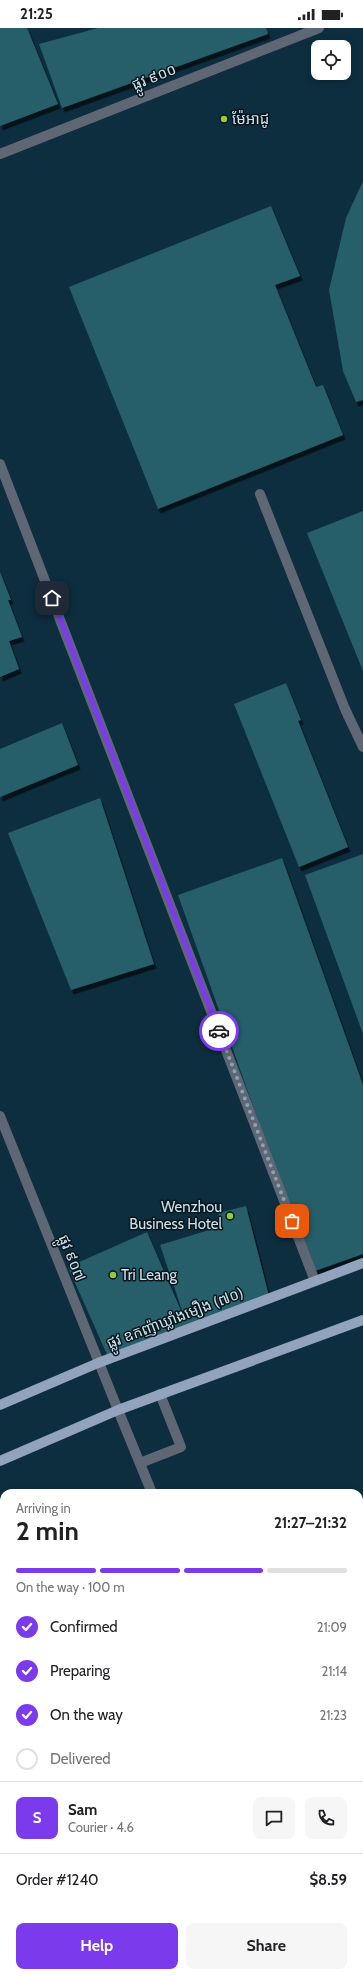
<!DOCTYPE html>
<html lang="en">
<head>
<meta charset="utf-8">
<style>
	:root { --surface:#fff; --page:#f6f6f6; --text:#202124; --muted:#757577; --line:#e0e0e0; --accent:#7c3aed }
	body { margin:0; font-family:Cabin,"Noto Sans Khmer",sans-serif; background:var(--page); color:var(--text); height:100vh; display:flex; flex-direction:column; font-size:15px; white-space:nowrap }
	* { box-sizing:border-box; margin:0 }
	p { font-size:13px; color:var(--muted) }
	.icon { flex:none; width:22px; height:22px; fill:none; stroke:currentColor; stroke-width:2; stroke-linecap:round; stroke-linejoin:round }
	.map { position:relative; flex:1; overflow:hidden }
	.panel { position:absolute; left:0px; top:1461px; width:363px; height:488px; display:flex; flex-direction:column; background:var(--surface); border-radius:12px 12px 0 0; box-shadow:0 2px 6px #0003 }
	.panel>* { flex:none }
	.fabs { position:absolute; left:311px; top:12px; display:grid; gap:8px }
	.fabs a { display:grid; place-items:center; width:40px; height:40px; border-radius:8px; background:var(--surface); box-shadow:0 2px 6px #0003; font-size:20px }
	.pin { position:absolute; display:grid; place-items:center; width:34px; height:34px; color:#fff; margin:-17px; border-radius:8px; box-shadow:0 2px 6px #0006 }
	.courier { position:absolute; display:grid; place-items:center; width:40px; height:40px; margin:-20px; border:3px solid #7c3aed; border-radius:50%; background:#fff; color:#222; box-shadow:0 1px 5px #0007 }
	.overview em { font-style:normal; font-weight:700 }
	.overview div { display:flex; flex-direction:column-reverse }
	.overview { display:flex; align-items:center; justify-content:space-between; height:68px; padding:0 16px }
	h1 { font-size:26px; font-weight:700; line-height:30px }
	.bar { display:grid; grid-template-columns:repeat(4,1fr); gap:6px 4px; align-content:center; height:48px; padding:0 16px }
	.bar i { height:5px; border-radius:3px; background:var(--line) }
	.bar .on { background:var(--accent) }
	.bar p { grid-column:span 4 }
	.line { display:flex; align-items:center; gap:10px; padding:0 16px; border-top:1px solid var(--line) }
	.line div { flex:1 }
	.round { display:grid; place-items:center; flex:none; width:42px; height:42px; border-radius:8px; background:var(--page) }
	ol { padding:0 16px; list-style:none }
	li { display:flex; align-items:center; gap:12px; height:44px }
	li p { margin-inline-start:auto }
	li .icon { padding:4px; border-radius:50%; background:var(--accent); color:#fff; stroke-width:4 }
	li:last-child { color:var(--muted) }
	li i { width:22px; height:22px; border:2px solid var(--line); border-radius:50% }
	.action { display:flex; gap:8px; margin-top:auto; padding:8px 16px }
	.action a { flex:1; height:46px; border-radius:8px; background:var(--accent); color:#fff; font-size:16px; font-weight:700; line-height:46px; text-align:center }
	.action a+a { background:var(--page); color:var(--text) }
	.status { display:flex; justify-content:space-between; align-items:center; height:28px; padding:0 20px; background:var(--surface); direction:ltr }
	.status svg { height:11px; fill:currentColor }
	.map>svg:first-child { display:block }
	.building { fill:#255e69; filter:url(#shadow) }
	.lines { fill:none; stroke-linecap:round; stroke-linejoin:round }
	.service { stroke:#5e6773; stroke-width:10 }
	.minor { stroke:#5e6773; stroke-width:10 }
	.tertiary { stroke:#5e6773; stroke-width:10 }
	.primary { stroke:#92a4bd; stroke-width:10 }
	.done { stroke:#8ba2af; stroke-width:4; stroke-dasharray:0 7.2 }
	.route { stroke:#7c3aed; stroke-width:5 }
	.poi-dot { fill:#97cc38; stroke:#07151c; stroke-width:1.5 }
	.labels { text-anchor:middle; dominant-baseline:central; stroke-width:3; stroke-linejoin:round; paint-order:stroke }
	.street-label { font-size:15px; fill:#cfe1eb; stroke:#07151c }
	.poi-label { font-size:15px; fill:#cfe1eb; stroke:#07151c; text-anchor:start }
</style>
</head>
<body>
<div class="status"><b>21:25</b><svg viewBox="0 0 49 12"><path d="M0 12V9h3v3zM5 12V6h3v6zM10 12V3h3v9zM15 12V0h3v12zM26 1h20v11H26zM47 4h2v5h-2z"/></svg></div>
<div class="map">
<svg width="363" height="1949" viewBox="0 0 363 1949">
	<defs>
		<filter id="shadow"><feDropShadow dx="2.5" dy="4.5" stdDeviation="0" flood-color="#0009"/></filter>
	</defs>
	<rect width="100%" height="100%" fill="#0d2e3f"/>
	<!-- building -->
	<g class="building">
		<polygon points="0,0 27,0 58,76 0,98"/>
		<polygon points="98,0 266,0 268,6 62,80 39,16"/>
		<polygon points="363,153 363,372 356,374 343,343 329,262 346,190"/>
		<polygon points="271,178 300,248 275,257 316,359 323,357 343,407 158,481 69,259"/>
		<polygon points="363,483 363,643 307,505"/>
		<polygon points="0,544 11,572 8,572 22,609 9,613 19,641 0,649"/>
		<polygon points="286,655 301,692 298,693 348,819 299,839 234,676"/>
		<polygon points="62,695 78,737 0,769 0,721"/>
		<polygon points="100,770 154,936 71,962 8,805"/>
		<polygon points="363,826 363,1006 305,847"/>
		<polygon points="282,830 363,1057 363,1226 312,1244 178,867"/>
		<polygon points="246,1178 269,1268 109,1331 68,1239 147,1204 186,1294 160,1217 222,1198 218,1185"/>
		<polygon points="363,1667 363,1691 359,1679 359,1668"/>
		<polygon points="363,1805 363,1836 359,1837 359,1807"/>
		<polygon points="359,1894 363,1906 359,1908"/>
		<polygon points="70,1945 82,1945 84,1949 63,1949"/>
		<polygon points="117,1945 152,1945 143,1949 120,1949"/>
		<polygon points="183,1945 238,1945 229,1949 185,1949"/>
		<polygon points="257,1945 268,1945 270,1949 248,1949"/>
	</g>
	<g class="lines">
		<!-- service -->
		<g class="service">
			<polyline points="260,466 345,681 363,719"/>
			<polyline points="118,1382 152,1465"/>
			<polyline points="140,1435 181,1419 160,1366"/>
		</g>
		<!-- minor -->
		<g class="minor">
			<polyline points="0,126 319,0"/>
			<polyline points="0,436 315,1253"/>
		</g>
		<!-- tertiary -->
		<polyline class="tertiary" points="0,1088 118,1382"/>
		<!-- primary -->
		<g class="primary">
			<polyline points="0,1377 98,1335 363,1235"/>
			<polyline points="0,1433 118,1382 363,1292"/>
		</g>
	</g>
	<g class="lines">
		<!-- done -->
		<polyline class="done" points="219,1003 292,1193"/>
		<!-- route -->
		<polyline class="route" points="52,570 219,1003"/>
	</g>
	<!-- markers -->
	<g class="poi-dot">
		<circle cx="224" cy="91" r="4"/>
		<circle cx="230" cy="1188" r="4"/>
		<circle cx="113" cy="1247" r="4"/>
	</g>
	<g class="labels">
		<!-- street labels -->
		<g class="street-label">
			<text transform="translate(154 49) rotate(-22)">ផ្លូវ ៩០០</text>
			<text transform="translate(72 1230) rotate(68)">ផ្លូវ ៩០៧</text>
			<text transform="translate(175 1290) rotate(-21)">ផ្លូវ ឧកញ៉ាឃ្លាំងមឿង (៧០)</text>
		</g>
		<!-- poi labels -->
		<g class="poi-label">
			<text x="232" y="91">ម៉ែអាជូ</text>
			<text x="222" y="1179" text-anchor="end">Wenzhou<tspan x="222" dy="17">Business Hotel</tspan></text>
			<text x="121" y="1247">Tri Leang</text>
		</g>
	</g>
</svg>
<div class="fabs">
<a><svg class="icon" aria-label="locate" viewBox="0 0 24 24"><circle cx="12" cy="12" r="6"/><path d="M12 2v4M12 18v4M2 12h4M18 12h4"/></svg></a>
</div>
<div class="pin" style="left:292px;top:1193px;background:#ea580c"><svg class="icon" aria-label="bag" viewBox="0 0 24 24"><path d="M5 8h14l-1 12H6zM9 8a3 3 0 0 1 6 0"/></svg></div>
<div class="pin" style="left:52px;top:570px;background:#1f2937"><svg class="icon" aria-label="home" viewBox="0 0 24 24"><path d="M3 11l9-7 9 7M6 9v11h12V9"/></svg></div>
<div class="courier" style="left:219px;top:1003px"><svg class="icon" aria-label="car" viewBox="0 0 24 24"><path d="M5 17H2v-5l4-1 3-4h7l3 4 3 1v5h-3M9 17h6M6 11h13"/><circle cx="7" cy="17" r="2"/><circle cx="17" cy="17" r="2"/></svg></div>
<section class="panel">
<div class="overview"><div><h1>2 min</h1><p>Arriving in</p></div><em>21:27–21:32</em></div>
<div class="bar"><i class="on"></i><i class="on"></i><i class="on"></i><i></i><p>On the way · 100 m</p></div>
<ol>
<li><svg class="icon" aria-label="check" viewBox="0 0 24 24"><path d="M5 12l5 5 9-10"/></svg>Confirmed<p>21:09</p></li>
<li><svg class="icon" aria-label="check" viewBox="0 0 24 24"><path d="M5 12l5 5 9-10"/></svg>Preparing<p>21:14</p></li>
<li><svg class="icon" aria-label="check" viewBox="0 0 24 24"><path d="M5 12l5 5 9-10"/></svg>On the way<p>21:23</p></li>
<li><i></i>Delivered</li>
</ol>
<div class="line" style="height:72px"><b class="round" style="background:var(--accent);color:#fff">S</b><div><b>Sam</b><p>Courier · 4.6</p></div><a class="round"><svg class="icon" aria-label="chat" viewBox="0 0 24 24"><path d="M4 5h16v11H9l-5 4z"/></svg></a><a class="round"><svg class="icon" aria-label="phone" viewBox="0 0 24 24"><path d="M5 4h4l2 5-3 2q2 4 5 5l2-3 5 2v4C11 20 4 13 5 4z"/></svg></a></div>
<div class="line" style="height:52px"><div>Order #1240</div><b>$8.59</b></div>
<div class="action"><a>Help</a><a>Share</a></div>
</section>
</div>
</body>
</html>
